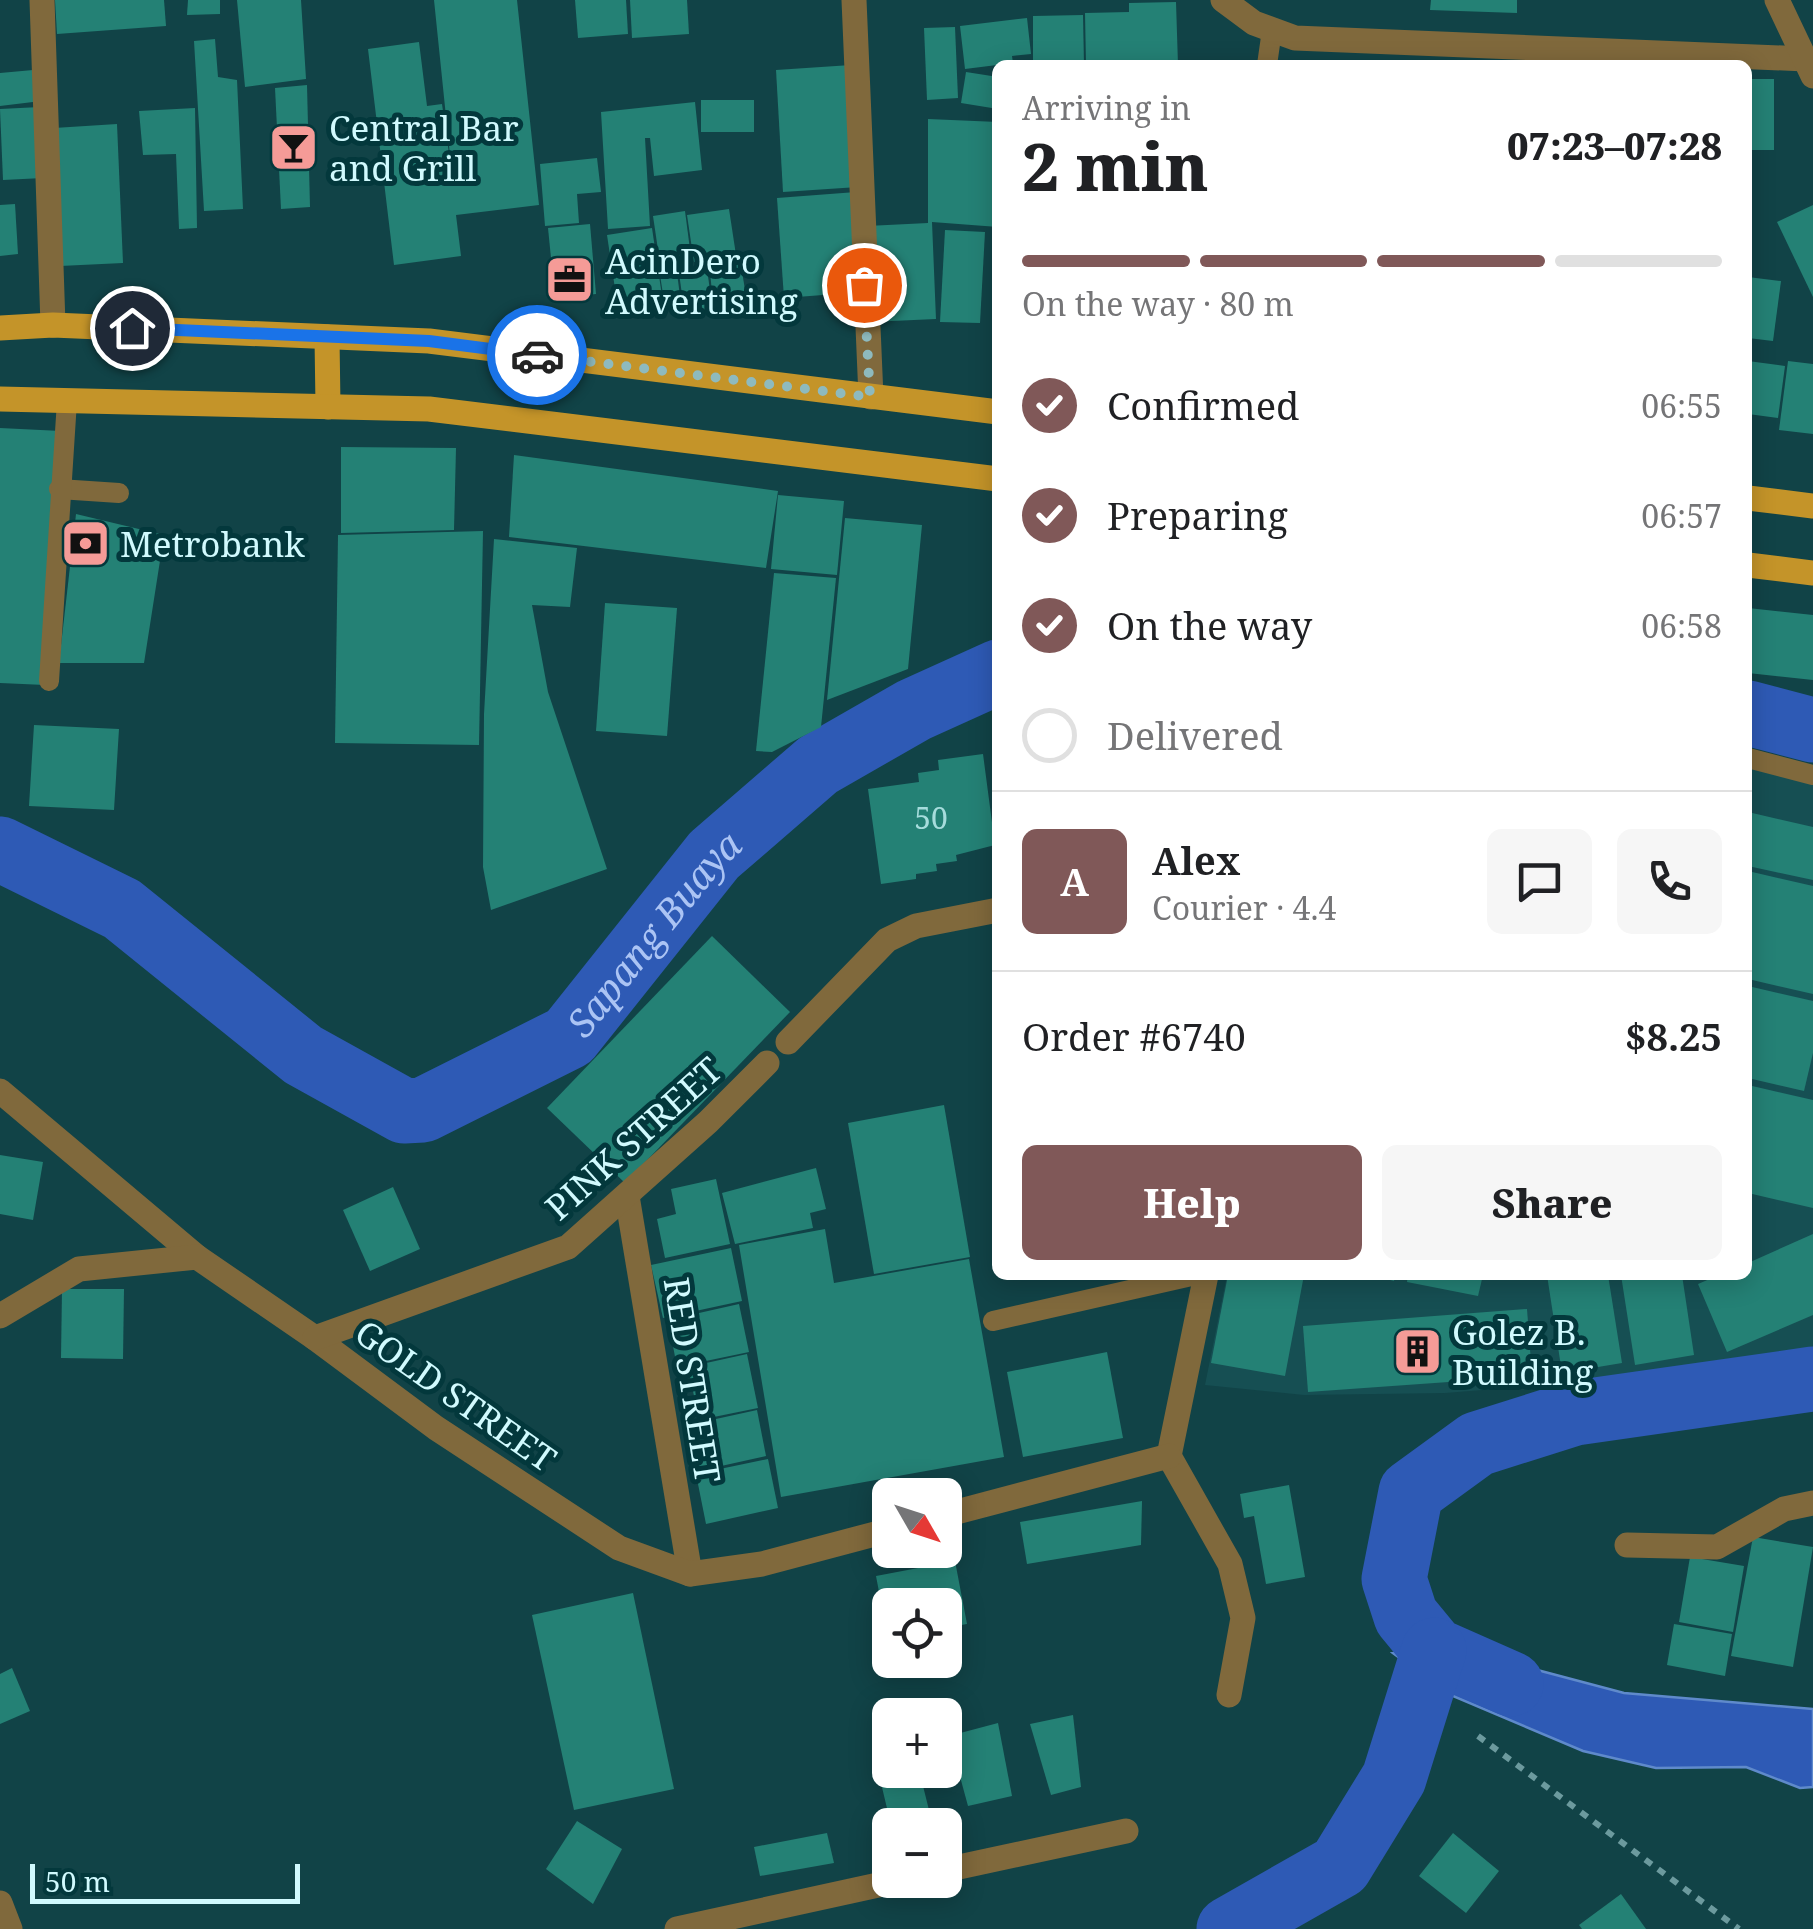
<!DOCTYPE html>
<html lang="en">
<head>
<meta charset="utf-8">
<style>
	:root { --surface:#fff; --page:#f6f6f6; --text:#202124; --muted:#757577; --line:#e0e0e0; --accent:#805858 }
	body { margin:0; font-family:"Noto Serif",serif; background:var(--page); color:var(--text); height:100vh; display:flex; flex-direction:column; font-size:38px; white-space:nowrap }
	* { box-sizing:border-box; margin:0 }
	p { font-size:32px; color:var(--muted) }
	.icon { flex:none; width:55px; height:55px; fill:none; stroke:currentColor; stroke-width:2; stroke-linecap:round; stroke-linejoin:round }
	.map { position:relative; flex:1; overflow:hidden }
	.panel { position:absolute; left:992px; top:60px; width:760px; height:1220px; display:flex; flex-direction:column; background:var(--surface); border-radius:15px; box-shadow:0 5px 25px #0003 }
	.panel>* { flex:none }
	.needle { width:65px; rotate:129deg }
	.fabs { position:absolute; left:872px; top:1478px; display:grid; gap:20px }
	.fabs a { display:grid; place-items:center; width:90px; height:90px; border-radius:15px; background:var(--surface); box-shadow:0 5px 25px #0003; font-size:50px }
	.scale { position:absolute; left:30px; bottom:25px; width:270px; box-sizing:border-box; padding-left:10px; border:5px solid #d1fafe; border-top:0; font-size:28px; line-height:35px; white-space:nowrap; color:#d1fafe; -webkit-text-stroke:8px #03383c; paint-order:stroke }
	.pin { position:absolute; display:grid; place-items:center; width:85px; height:85px; color:#fff; margin:-42px; border:5px solid #fff; border-radius:50%; box-shadow:0 2px 10px #0007 }
	.courier { position:absolute; display:grid; place-items:center; width:100px; height:100px; margin:-50px; border:8px solid #1a73e8; border-radius:50%; background:#fff; color:#222; box-shadow:0 2px 12px #0007 }
	.summary em { font-style:normal; font-weight:800 }
	.summary div { display:flex; flex-direction:column-reverse }
	.summary { display:flex; align-items:center; justify-content:space-between; height:170px; padding:0 30px }
	h1 { font-size:65px; font-weight:800; line-height:75px }
	.bar { display:grid; grid-template-columns:repeat(4,1fr); gap:15px 10px; align-content:center; height:120px; padding:0 30px }
	.bar i { height:12px; border-radius:8px; background:var(--line) }
	.bar .active { background:var(--accent) }
	.bar p { grid-column:span 4 }
	.line { display:flex; align-items:center; gap:25px; padding:0 30px; border-top:2px solid var(--line) }
	.line div { flex:1 }
	.round { display:grid; place-items:center; flex:none; width:105px; height:105px; border-radius:15px; background:var(--page) }
	ol { padding:0 30px; list-style:none }
	li { display:flex; align-items:center; gap:30px; height:110px }
	li p { margin-inline-start:auto }
	li .icon { padding:10px; border-radius:50%; background:var(--accent); color:#fff; stroke-width:4 }
	li:last-child { color:var(--muted) }
	li i { width:55px; height:55px; border:5px solid var(--line); border-radius:50% }
	.primary-button { display:flex; gap:20px; margin-top:auto; padding:20px 30px }
	.primary-button a { flex:1; height:115px; border-radius:15px; background:var(--accent); color:#fff; font-size:40px; font-weight:800; line-height:115px; text-align:center }
	.primary-button a+a { background:var(--page); color:var(--text) }
	.map>svg:first-child { display:block }
	.built { fill:#164f53 }
	.water { fill:#2e5ab5; stroke:#5f8acb; stroke-width:2.5 }
	.lines { fill:none; stroke-linecap:round; stroke-linejoin:round }
	.river { stroke:#2e5ab5; stroke-width:65 }
	.building { fill:#248175 }
	.path { stroke:#6c9a9e; stroke-width:6; stroke-dasharray:8 8; stroke-linecap:butt }
	.lane { stroke:#80693c; stroke-width:20 }
	.street { stroke:#80693c; stroke-width:25 }
	.primary { stroke:#c49429; stroke-width:25 }
	.done { stroke:#8ebabe; stroke-width:10; stroke-dasharray:0 18 }
	.route { stroke:#1a73e8; stroke-width:12 }
	.labels { text-anchor:middle; dominant-baseline:central; stroke-width:10; stroke-linejoin:round; paint-order:stroke }
	.number-label { font-size:30px; fill:#a6dcdc }
	.poi-label { font-size:35px; fill:#d1fafe; stroke:#03383c; text-anchor:start }
	.street-label { font-size:35px; fill:#d1fafe; stroke:#03383c }
	.water-label { font-size:38px; font-style:italic; fill:#abc4f4; stroke:#03383c }
</style>
</head>
<body>
<div class="map">
<svg width="1813" height="1929" viewBox="0 0 1813 1929">
	<rect width="100%" height="100%" fill="#114347"/>
	<!-- built -->
	<polygon class="built" points="1748,763 1813,781 1813,1349 1645,1377 1445,1393 1304,1395 1205,1385 1227,1275 1748,1275"/>
	<!-- water -->
	<polygon class="water" points="1468,1644 1526,1667 1624,1693 1813,1709 1813,1787 1800,1788 1746,1767 1656,1768 1583,1751 1448,1694 1393,1653"/>
	<g class="lines">
		<!-- river -->
		<g class="river">
			<polyline points="1748,713 1813,730"/>
			<path id="s1" d="M0,849L122,909L303,1055L404,1111L423,1110L569,1037L714,855L818,765L914,710L998,672"/>
			<polyline points="1511,1684 1434,1650 1406,1616 1394,1579 1411,1492 1477,1444 1575,1413 1813,1379"/>
			<polyline points="1229,1929 1340,1866 1394,1778 1434,1650"/>
		</g>
	</g>
	<!-- building -->
	<g class="building">
		<polygon points="55,0 164,0 166,26 57,34"/>
		<polygon points="188,0 220,0 220,14 187,15"/>
		<polygon points="237,0 301,0 306,79 245,87"/>
		<polygon points="434,0 517,0 539,205 456,215 461,256 394,265 368,49 419,42 427,106 442,104 452,175"/>
		<polygon points="575,0 626,0 628,34 578,38"/>
		<polygon points="630,0 687,0 689,34 632,38"/>
		<polygon points="1431,0 1517,0 1517,13 1430,10"/>
		<polygon points="1176,2 1178,65 1086,65 1085,13 1129,12 1129,3"/>
		<polygon points="1083,15 1084,65 1033,65 1033,16"/>
		<polygon points="1027,18 1031,54 1012,56 1013,63 965,69 960,26"/>
		<polygon points="955,27 958,98 927,100 924,28"/>
		<polygon points="215,39 218,77 237,80 243,209 204,211 194,41"/>
		<polygon points="851,65 858,187 783,192 776,70"/>
		<polygon points="33,70 33,102 0,106 0,73"/>
		<polygon points="966,72 998,77 998,109 961,103"/>
		<rect x="1748" y="79" width="26" height="71"/>
		<polygon points="307,85 310,207 281,209 275,88"/>
		<rect x="701" y="100" width="53" height="32"/>
		<polygon points="695,102 702,170 654,176 650,138 645,138 650,226 608,229 601,112"/>
		<polygon points="40,107 43,178 3,180 0,109"/>
		<polygon points="195,108 197,228 179,229 176,154 143,155 139,111"/>
		<polygon points="928,119 998,122 998,227 932,222 936,319 870,322 867,226 928,223"/>
		<polygon points="117,124 123,263 60,266 54,128"/>
		<polygon points="597,158 601,192 577,194 579,223 545,226 540,164"/>
		<polygon points="856,192 862,292 784,298 777,198"/>
		<polygon points="15,204 18,254 0,256 0,205"/>
		<polygon points="1813,205 1813,297 1777,222"/>
		<polygon points="729,209 736,255 694,262 687,215"/>
		<polygon points="685,211 692,265 661,270 653,216"/>
		<polygon points="590,224 596,294 555,298 548,228"/>
		<polygon points="652,228 662,296 617,302 607,235"/>
		<polygon points="945,230 985,232 980,323 940,322"/>
		<polygon points="740,259 746,296 713,301 709,263"/>
		<polygon points="707,269 713,312 685,316 679,273"/>
		<polygon points="677,273 681,304 665,307 660,275"/>
		<polygon points="1748,277 1781,281 1773,341 1748,338"/>
		<polygon points="1748,361 1785,366 1778,418 1748,414"/>
		<polygon points="1788,361 1813,364 1813,434 1779,430"/>
		<polygon points="0,428 61,431 45,685 0,683"/>
		<polygon points="341,447 456,448 454,530 341,533"/>
		<polygon points="514,455 778,491 766,568 509,537"/>
		<polygon points="778,495 844,501 837,575 771,569"/>
		<polygon points="76,514 164,535 144,663 59,663"/>
		<polygon points="845,518 922,525 908,669 827,700"/>
		<polygon points="483,531 479,745 335,743 338,535"/>
		<polygon points="494,539 577,548 570,607 532,605 548,692 607,869 491,910 483,867 484,714"/>
		<polygon points="774,573 836,578 821,727 772,752 756,751"/>
		<polygon points="605,603 677,608 667,736 596,731"/>
		<polygon points="1748,608 1813,615 1813,680 1748,673"/>
		<polygon points="34,725 119,729 114,810 29,806"/>
		<polygon points="983,754 995,845 956,855 957,861 936,864 937,871 916,874 916,879 881,884 868,789 919,782 918,773 939,770 938,760"/>
		<polygon points="1748,812 1813,827 1813,880 1748,866"/>
		<polygon points="1748,871 1813,886 1813,994 1748,979"/>
		<polygon points="712,936 790,1012 625,1183 547,1108"/>
		<polygon points="1748,986 1813,1001 1813,1053 1804,1091 1748,1078"/>
		<polygon points="1748,1085 1813,1100 1813,1208 1748,1193"/>
		<polygon points="944,1105 970,1257 874,1274 848,1123"/>
		<polygon points="0,1155 43,1162 33,1220 0,1214"/>
		<polygon points="816,1168 826,1209 810,1213 813,1228 735,1244 722,1193"/>
		<polygon points="716,1179 730,1244 665,1258 657,1219 676,1214 671,1189"/>
		<polygon points="393,1187 420,1249 370,1271 343,1210"/>
		<polygon points="825,1229 834,1283 969,1259 1004,1457 781,1497 739,1245"/>
		<polygon points="1813,1234 1813,1315 1727,1352 1698,1284 1719,1275 1748,1275 1748,1263"/>
		<polygon points="731,1248 742,1301 663,1318 651,1265"/>
		<polygon points="1228,1275 1304,1275 1285,1376 1211,1363"/>
		<polygon points="1371,1275 1395,1275 1394,1281"/>
		<polygon points="1408,1275 1483,1275 1478,1296 1407,1282"/>
		<polygon points="1547,1275 1608,1275 1622,1363 1562,1373"/>
		<polygon points="1621,1275 1682,1275 1694,1355 1635,1365"/>
		<polygon points="62,1289 124,1289 123,1359 61,1358"/>
		<polygon points="739,1304 749,1352 677,1367 668,1320"/>
		<polygon points="1527,1309 1532,1376 1308,1392 1303,1326"/>
		<polygon points="1107,1352 1123,1438 1023,1457 1007,1372"/>
		<polygon points="747,1354 758,1408 699,1420 688,1367"/>
		<polygon points="757,1410 766,1456 694,1472 684,1426"/>
		<polygon points="768,1459 778,1508 706,1524 696,1474"/>
		<polygon points="1289,1485 1305,1577 1266,1584 1254,1516 1244,1518 1240,1494"/>
		<polygon points="1142,1501 1141,1545 1027,1564 1020,1522"/>
		<polygon points="1753,1537 1813,1547 1793,1667 1731,1656"/>
		<polygon points="1690,1557 1744,1566 1733,1632 1679,1622"/>
		<polygon points="955,1561 967,1624 945,1628 945,1605 890,1605 888,1639 876,1576"/>
		<polygon points="633,1593 674,1789 574,1810 532,1615"/>
		<polygon points="1674,1624 1732,1634 1725,1676 1667,1665"/>
		<polygon points="12,1668 30,1711 0,1724 0,1674"/>
		<polygon points="1073,1715 1081,1787 1051,1795 1030,1724"/>
		<polygon points="998,1723 1012,1796 968,1806 949,1736"/>
		<polygon points="890,1755 890,1770 919,1770 932,1822 891,1825 875,1758"/>
		<polygon points="577,1821 622,1849 593,1904 546,1869"/>
		<polygon points="827,1833 834,1863 760,1876 754,1847"/>
		<polygon points="1453,1833 1499,1871 1466,1913 1419,1876"/>
		<polygon points="1621,1894 1646,1929 1582,1929 1579,1925"/>
	</g>
	<g class="lines">
		<!-- path -->
		<polyline class="path" points="1478,1736 1739,1929"/>
		<!-- lane -->
		<g class="lane">
			<polyline points="1267,65 1272,30"/>
			<polyline points="59,489 119,493"/>
			<polyline points="49,681 67,401"/>
			<polyline points="1748,758 1813,775"/>
			<polyline points="993,1321 1196,1275"/>
		</g>
		<!-- street -->
		<g class="street">
			<polyline points="42,0 53,325"/>
			<polyline points="854,0 871,397"/>
			<polyline points="1223,0 1254,23 1295,38 1806,59"/>
			<polyline points="1777,0 1813,76"/>
			<polyline points="788,1042 887,940 916,926 998,910"/>
			<polyline points="0,1091 197,1257"/>
			<polyline points="627,1196 690,1574"/>
			<polyline points="0,1316 79,1269 197,1257 315,1338 436,1428 619,1548 690,1574 762,1564 890,1530"/>
			<polyline points="315,1338 568,1247 708,1122 767,1063"/>
			<polyline points="1169,1456 1230,1564 1243,1618 1229,1695"/>
			<polyline points="1169,1456 1206,1275"/>
			<polyline points="945,1515 1169,1456"/>
			<polyline points="1627,1545 1717,1547 1784,1509 1813,1503"/>
			<polyline points="945,1870 1126,1831"/>
			<polyline points="0,1903 10,1929"/>
			<polyline points="677,1929 901,1880"/>
		</g>
		<!-- primary -->
		<g class="primary">
			<polyline points="0,328 53,325 429,341 998,412"/>
			<polyline points="327,337 328,407"/>
			<polyline points="0,399 429,409 998,479"/>
			<polyline points="1748,498 1813,506"/>
			<polyline points="1748,565 1813,573"/>
		</g>
	</g>
	<g class="lines">
		<!-- done -->
		<polyline class="done" points="537,355 870,397 864,285"/>
		<!-- route -->
		<polyline class="route" points="132,328 429,341 537,355"/>
	</g>
	<!-- icons -->
	<defs>
		<symbol id="bar-square" viewBox="-11 -11 22 22"><rect x="-9" y="-9" width="18" height="18" rx="4" fill="#f59b97" stroke="#03383c"/><path d="M-6-5H6L.8 .8V4.5H3.5V6h-7V4.5H-.8V.8Z" fill="#111"/></symbol>
		<symbol id="office-square" viewBox="-11 -11 22 22"><rect x="-9" y="-9" width="18" height="18" rx="4" fill="#f59b97" stroke="#03383c"/><path d="M-6-3h4V-5.5h4V-3h4V5H-6ZM-1-4.5V-3h2v-1.5ZM-6 0V1H6V0Z" fill="#111"/></symbol>
		<symbol id="bank-square" viewBox="-11 -11 22 22"><rect x="-9" y="-9" width="18" height="18" rx="4" fill="#f59b97" stroke="#03383c"/><path d="M-6-4H6V4H-6ZM0-2.3a2.3 2.3 0 1 0 0 4.6a2.3 2.3 0 1 0 0-4.6Z" fill="#111"/></symbol>
		<symbol id="building-square" viewBox="-11 -11 22 22"><rect x="-9" y="-9" width="18" height="18" rx="4" fill="#f59b97" stroke="#03383c"/><path d="M-4-6H4V6H1V3H-1V6H-4ZM-2.5-4.3h1.7v1.8h-1.7ZM.8-4.3h1.7v1.8H.8ZM-2.5-1h1.7V.8h-1.7ZM.8-1h1.7V.8H.8Z" fill="#111"/></symbol>
	</defs>
	<g fill-rule="evenodd">
		<use href="#bar-square" x="266" y="120" width="55" height="55"/>
		<use href="#office-square" x="542" y="252" width="55" height="55"/>
		<use href="#bank-square" x="58" y="516" width="55" height="55"/>
		<use href="#building-square" x="1390" y="1324" width="55" height="55"/>
	</g>
	<g class="labels">
		<!-- number labels -->
		<g class="number-label">
			<text x="931" y="817">50</text>
		</g>
		<!-- poi labels -->
		<g class="poi-label">
			<text x="329" y="127">Central Bar<tspan x="329" dy="40">and Grill</tspan></text>
			<text x="605" y="260">AcinDero<tspan x="605" dy="40">Advertising</tspan></text>
			<text x="120" y="543">Metrobank</text>
			<text x="1452" y="1331">Golez B.<tspan x="1452" dy="40">Building</tspan></text>
		</g>
		<!-- street labels -->
		<g class="street-label">
			<text transform="translate(633 1138) rotate(-42)">PINK STREET</text>
			<text transform="translate(693 1380) rotate(81)">RED STREET</text>
			<text transform="translate(456 1395) rotate(35)">GOLD STREET</text>
		</g>
		<!-- water labels -->
		<g class="water-label">
			<text stroke="none"><textPath href="#s1" startOffset="800">Sapang Buaya</textPath></text>
		</g>
	</g>
</svg>
<div class="fabs">
<a><svg class="needle" viewBox="-14 -14 28 28"><path d="M0-13l5 13h-10z" fill="#e53935"/><path d="M0 13l5-13h-10z" fill="#757577"/></svg></a>
<a><svg class="icon" aria-label="locate" viewBox="0 0 24 24"><circle cx="12" cy="12" r="6"/><path d="M12 2v4M12 18v4M2 12h4M18 12h4"/></svg></a>
<a>+</a>
<a>−</a>
</div>
<div class="scale">50 m</div>
<div class="pin" style="left:864px;top:285px;background:#ea580c"><svg class="icon" aria-label="bag" viewBox="0 0 24 24"><path d="M5 8h14l-1 12H6zM9 8a3 3 0 0 1 6 0"/></svg></div>
<div class="pin" style="left:132px;top:328px;background:#1f2937"><svg class="icon" aria-label="home" viewBox="0 0 24 24"><path d="M3 11l9-7 9 7M6 9v11h12V9"/></svg></div>
<div class="courier" style="left:537px;top:355px"><svg class="icon" aria-label="car" viewBox="0 0 24 24"><path d="M5 17H2v-5l4-1 3-4h7l3 4 3 1v5h-3M9 17h6M6 11h13"/><circle cx="7" cy="17" r="2"/><circle cx="17" cy="17" r="2"/></svg></div>
<section class="panel">
<div class="summary"><div><h1>2 min</h1><p>Arriving in</p></div><em>07:23–07:28</em></div>
<div class="bar"><i class="active"></i><i class="active"></i><i class="active"></i><i></i><p>On the way · 80 m</p></div>
<ol>
<li><svg class="icon" aria-label="check" viewBox="0 0 24 24"><path d="M5 12l5 5 9-10"/></svg>Confirmed<p>06:55</p></li>
<li><svg class="icon" aria-label="check" viewBox="0 0 24 24"><path d="M5 12l5 5 9-10"/></svg>Preparing<p>06:57</p></li>
<li><svg class="icon" aria-label="check" viewBox="0 0 24 24"><path d="M5 12l5 5 9-10"/></svg>On the way<p>06:58</p></li>
<li><i></i>Delivered</li>
</ol>
<div class="line" style="height:180px"><b class="round" style="background:var(--accent);color:#fff">A</b><div><b>Alex</b><p>Courier · 4.4</p></div><a class="round"><svg class="icon" aria-label="chat" viewBox="0 0 24 24"><path d="M4 5h16v11H9l-5 4z"/></svg></a><a class="round"><svg class="icon" aria-label="phone" viewBox="0 0 24 24"><path d="M5 4h4l2 5-3 2q2 4 5 5l2-3 5 2v4C11 20 4 13 5 4z"/></svg></a></div>
<div class="line" style="height:130px"><div>Order #6740</div><b>$8.25</b></div>
<div class="primary-button"><a>Help</a><a>Share</a></div>
</section>
</div>
</body>
</html>
